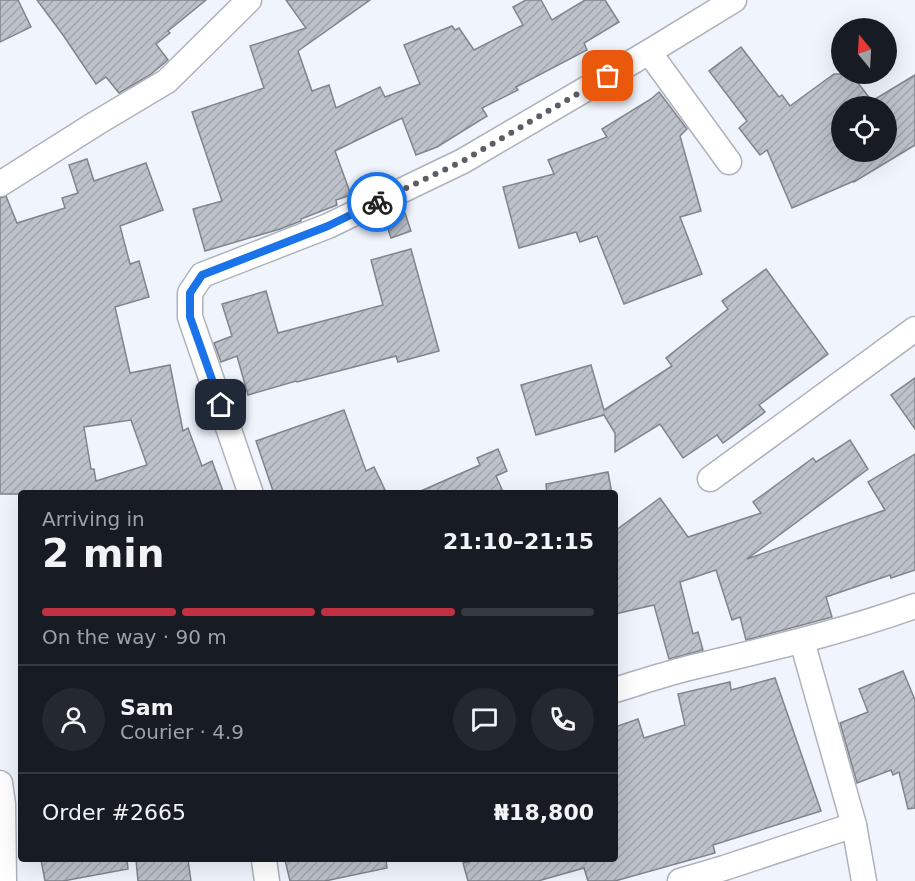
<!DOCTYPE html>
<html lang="en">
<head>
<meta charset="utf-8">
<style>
	:root { --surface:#171b24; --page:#242831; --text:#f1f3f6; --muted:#9ea1a6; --line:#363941; --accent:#c23142 }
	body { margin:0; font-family:"DejaVu Sans",sans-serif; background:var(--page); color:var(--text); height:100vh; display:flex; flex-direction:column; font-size:22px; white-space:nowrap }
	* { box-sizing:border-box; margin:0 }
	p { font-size:20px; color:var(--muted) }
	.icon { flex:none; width:33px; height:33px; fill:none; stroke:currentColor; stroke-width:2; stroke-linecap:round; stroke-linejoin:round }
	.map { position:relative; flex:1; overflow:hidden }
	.details { position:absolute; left:18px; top:490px; width:600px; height:372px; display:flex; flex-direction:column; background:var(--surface); border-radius:6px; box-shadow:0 6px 24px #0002 }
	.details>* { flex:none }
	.needle { width:39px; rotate:342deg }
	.buttons { position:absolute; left:831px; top:18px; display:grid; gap:12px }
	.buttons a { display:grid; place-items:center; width:66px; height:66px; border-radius:50%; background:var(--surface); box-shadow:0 6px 24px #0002; font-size:30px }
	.pin { position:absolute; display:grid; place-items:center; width:51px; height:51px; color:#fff; margin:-26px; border-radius:12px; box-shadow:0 3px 9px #0006 }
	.courier { position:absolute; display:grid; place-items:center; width:60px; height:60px; margin:-30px; border:4px solid #1a73e8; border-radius:50%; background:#fff; color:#222; box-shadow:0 2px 8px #0007 }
	.overview em { font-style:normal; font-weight:700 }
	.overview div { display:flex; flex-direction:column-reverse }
	.overview { display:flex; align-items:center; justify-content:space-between; height:102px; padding:0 24px }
	h1 { font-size:39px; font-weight:700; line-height:45px }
	.bar { display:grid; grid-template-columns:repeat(4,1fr); gap:9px 6px; align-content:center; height:72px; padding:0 24px }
	.bar i { height:8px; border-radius:4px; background:var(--line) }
	.bar .on { background:var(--accent) }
	.bar p { grid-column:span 4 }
	.line { display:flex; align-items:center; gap:15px; padding:0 24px; border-top:2px solid var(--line) }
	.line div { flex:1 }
	.round { display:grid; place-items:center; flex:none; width:63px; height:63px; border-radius:32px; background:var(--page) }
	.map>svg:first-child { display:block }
	.building { fill:url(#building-hatch); stroke:#80858c; stroke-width:1.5; fill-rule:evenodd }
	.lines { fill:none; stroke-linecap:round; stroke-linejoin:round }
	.minor-casing { stroke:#aeb3bb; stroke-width:27 }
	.minor { stroke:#fff; stroke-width:24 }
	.done { stroke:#5b5e64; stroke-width:6; stroke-dasharray:0 10.8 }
	.route { stroke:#1a73e8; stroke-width:8 }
</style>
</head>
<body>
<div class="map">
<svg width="915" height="881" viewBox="0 0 915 881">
	<defs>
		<pattern id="building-hatch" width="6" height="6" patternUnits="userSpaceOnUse" patternTransform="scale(1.5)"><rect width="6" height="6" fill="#bdc2ca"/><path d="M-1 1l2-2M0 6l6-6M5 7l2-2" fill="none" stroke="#a1a6ac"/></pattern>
	</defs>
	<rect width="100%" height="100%" fill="#eff4fd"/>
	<!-- building -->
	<g class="building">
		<polygon points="0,0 18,0 31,27 0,42"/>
		<polygon points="37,0 206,0 168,31 170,33 156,44 168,60 150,75 119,93 106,77 96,84 63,35"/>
		<polygon points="286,0 370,0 298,51 312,91 329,85 336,108 380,87 385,97 420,84 404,45 452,26 455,30 459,28 474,50 523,25 513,7 526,0 541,0 552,20 585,0 605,0 619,22 584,43 587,50 516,87 518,90 482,108 487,116 437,147 416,155 402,118 335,151 351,195 336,200 337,205 301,219 301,221 280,229 205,251 193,209 222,201 192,112 264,88 250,46 306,28"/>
		<path d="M741,47L779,97L782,95L790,106L834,74H851L872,101L915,75V145L854,182V181L792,208L767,150L760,155L739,128L747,121L709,71ZM842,106H886V152H842Z"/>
		<polygon points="659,92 687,129 680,136 701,211 680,217 702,274 624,304 597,236 580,242 576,232 519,248 503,187 554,174 548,160 607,137 602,129 651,99"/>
		<path d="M87,159L94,181L146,163L163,210L120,226L130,264L139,261L149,297L115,307L130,373L170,365L183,431L188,428L202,466L212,461L224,494H0V198L6,196L17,223L65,208L62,198L78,193L69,165ZM131,420L147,465L96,481L94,469H91L84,427Z"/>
		<polygon points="405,213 411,231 391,238 385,220"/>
		<polygon points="411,249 439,351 398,362 396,356 297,382 296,381 248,395 237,356 221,362 214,343 232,336 222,304 266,291 278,333 383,305 371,260"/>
		<polygon points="766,269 828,354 759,405 765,412 723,443 717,435 683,458 660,424 615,452 615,433 604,415 536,435 521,385 591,365 604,410 672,366 666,358 728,309 722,301"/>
		<polygon points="915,378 915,429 891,395"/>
		<polygon points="344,410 366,471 374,467 387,494 274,494 256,441"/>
		<polygon points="850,440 868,469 747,559 885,510 868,482 915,454 915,570 891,578 890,575 826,597 832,617 746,640 740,617 732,620 716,570 680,582 693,634 698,632 703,650 669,659 654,605 615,614 615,531 660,498 688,537 761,513 753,502 813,458 816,462"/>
		<polygon points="498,449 507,471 496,476 504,494 414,494 480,465 477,458"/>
		<polygon points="608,472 612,494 547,494 546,484"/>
		<polygon points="903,671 915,700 915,808 908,809 899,772 893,775 891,770 857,783 840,723 868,712 859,689"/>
		<polygon points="775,678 821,811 713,845 715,853 615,881 588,881 584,868 538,881 468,881 463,863 477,860 615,860 615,727 638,719 644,738 685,725 678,694 730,682 731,690"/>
		<polygon points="41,860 127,860 128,869 63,881 45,881"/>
		<polygon points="136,860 188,860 191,881 138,881"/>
		<polygon points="285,860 386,860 387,868 325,881 290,881"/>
	</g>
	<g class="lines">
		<defs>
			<g id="minor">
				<polyline points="649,52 729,162"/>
				<polyline points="0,184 95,124 167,81 249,0"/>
				<polyline points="710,479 915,329"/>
				<polyline points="251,494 190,317 190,293 202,275 328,226 463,161 649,52 734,0"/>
				<polyline points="802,641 854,825 864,881"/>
				<path d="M615,690C638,683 662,675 685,669C763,650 840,633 915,606"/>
				<polyline points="0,783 3,804 4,881"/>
				<polyline points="264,860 267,881"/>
				<polyline points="680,881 724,868 854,825"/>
			</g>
		</defs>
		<!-- minor casing -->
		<use href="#minor" class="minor-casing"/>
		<!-- minor -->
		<use href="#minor" class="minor"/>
	</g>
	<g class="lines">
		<!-- done -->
		<polyline class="done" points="377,202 463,161 608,76"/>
		<!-- route -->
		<polyline class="route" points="221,405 190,317 190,293 202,275 328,226 377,202"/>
	</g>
</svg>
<div class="buttons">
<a><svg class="needle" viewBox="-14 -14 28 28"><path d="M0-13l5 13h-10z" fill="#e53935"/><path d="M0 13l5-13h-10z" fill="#9ea1a6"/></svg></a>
<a><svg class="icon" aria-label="locate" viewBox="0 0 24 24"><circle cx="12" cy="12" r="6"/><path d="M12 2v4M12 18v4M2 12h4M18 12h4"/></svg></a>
</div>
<div class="pin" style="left:608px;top:76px;background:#ea580c"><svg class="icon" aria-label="bag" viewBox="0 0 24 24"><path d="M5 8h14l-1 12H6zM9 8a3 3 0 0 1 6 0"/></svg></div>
<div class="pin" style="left:221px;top:405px;background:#1f2937"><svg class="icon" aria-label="home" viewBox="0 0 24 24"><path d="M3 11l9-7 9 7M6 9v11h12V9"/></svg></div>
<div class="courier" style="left:377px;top:202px"><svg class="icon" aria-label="bike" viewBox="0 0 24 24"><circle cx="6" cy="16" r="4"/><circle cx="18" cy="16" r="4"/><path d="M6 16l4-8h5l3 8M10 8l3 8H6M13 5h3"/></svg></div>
<section class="details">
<div class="overview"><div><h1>2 min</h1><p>Arriving in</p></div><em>21:10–21:15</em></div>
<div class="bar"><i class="on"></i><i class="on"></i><i class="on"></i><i></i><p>On the way · 90 m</p></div>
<div class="line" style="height:108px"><a class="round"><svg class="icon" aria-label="person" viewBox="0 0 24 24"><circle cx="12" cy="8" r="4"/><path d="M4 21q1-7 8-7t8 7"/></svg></a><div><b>Sam</b><p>Courier · 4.9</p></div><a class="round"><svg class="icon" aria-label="chat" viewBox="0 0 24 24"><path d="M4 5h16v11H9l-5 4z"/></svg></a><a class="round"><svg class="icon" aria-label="phone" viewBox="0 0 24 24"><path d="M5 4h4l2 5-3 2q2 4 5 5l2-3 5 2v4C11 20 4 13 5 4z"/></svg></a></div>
<div class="line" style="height:78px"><div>Order #2665</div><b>₦18,800</b></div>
</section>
</div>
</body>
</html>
